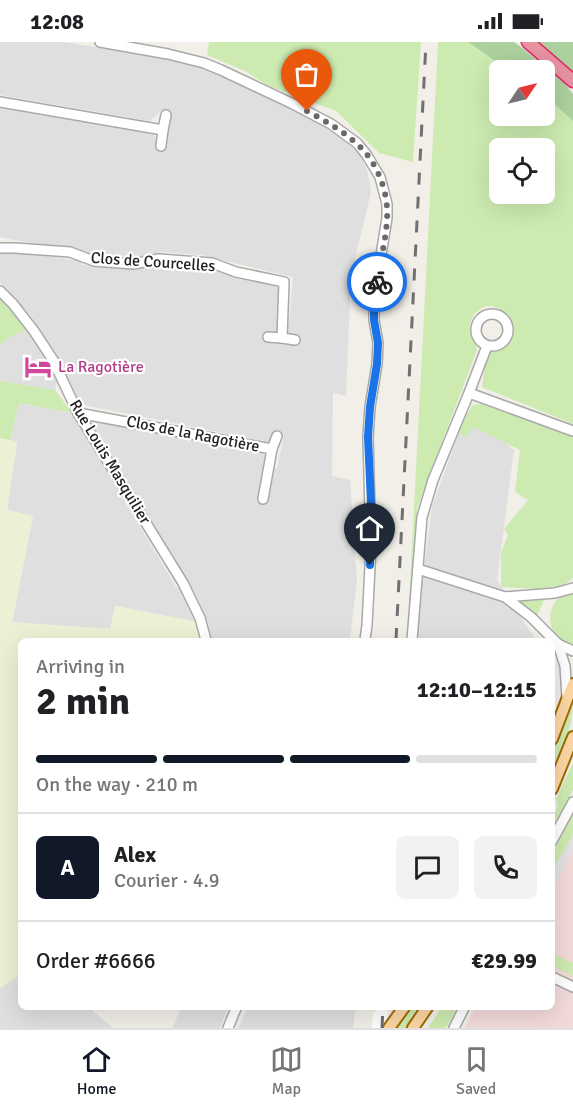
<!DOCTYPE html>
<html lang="en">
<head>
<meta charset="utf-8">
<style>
	:root { --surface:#fff; --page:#f2f2f2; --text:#202124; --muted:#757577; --line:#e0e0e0; --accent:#111827 }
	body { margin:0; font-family:Signika,sans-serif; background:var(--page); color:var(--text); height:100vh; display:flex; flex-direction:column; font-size:22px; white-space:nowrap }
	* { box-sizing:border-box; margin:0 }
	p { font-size:20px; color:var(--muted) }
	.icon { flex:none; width:33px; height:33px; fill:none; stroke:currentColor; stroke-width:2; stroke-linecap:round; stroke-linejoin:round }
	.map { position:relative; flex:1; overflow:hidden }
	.drawer { position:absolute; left:18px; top:596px; width:537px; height:372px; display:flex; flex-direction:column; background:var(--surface); border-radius:9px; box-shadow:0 6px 24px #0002 }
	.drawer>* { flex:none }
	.needle { width:39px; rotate:55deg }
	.fabs { position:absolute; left:489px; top:18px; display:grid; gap:12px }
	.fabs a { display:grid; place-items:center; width:66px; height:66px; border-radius:9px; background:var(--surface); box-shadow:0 6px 24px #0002; font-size:30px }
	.pin { position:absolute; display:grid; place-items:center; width:51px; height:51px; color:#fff; margin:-62px -26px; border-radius:50% 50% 50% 0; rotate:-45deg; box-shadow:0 0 6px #0007 }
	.pin .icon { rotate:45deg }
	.courier { position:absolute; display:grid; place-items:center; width:60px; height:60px; margin:-30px; border:4px solid #1a73e8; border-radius:50%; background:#fff; color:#222; box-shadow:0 2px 8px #0007 }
	.overview em { font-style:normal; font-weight:700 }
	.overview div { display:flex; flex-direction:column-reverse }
	.overview { display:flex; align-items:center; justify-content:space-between; height:102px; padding:0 18px }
	h1 { font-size:39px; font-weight:700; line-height:45px }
	.bar { display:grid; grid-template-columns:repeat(4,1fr); gap:9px 6px; align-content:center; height:72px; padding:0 18px }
	.bar i { height:8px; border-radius:4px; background:var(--line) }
	.bar .selected { background:var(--accent) }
	.bar p { grid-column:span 4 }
	.line { display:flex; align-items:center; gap:15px; padding:0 18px; border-top:2px solid var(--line) }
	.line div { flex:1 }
	.round { display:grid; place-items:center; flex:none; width:63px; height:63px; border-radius:9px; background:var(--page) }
	.status { display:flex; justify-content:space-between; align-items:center; height:42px; padding:0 30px; background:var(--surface); direction:ltr }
	.status svg { height:16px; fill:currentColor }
	.menu { display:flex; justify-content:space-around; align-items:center; height:84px; border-top:2px solid var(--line); background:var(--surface); font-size:16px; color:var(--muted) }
	.menu a { display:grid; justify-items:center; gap:3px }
	.menu .selected { color:var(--accent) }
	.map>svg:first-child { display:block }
	.residential { fill:#e0dfdf }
	.commercial { fill:#f2dad9 }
	.farmland { fill:#eef0d5 }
	.grass { fill:#cdebb0; fill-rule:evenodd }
	.forest { fill:#add19e }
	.parking { fill:#e2e2e2 }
	.pier { fill:#fff }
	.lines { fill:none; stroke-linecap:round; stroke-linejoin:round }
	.minor-casing { stroke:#a9a9a9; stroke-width:12 }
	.major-casing { stroke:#a06b00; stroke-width:14 }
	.highway-casing { stroke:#dc2a67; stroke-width:15 }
	.minor { stroke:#fff; stroke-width:9 }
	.major { stroke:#fcd6a4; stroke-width:10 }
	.highway { stroke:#e892a2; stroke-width:12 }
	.rail { stroke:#707070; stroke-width:3; stroke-dasharray:12 12; stroke-linecap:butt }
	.done { stroke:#6b6a68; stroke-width:6; stroke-dasharray:0 10.8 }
	.route { stroke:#1a73e8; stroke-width:8 }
	.labels { text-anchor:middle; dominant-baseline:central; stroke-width:4.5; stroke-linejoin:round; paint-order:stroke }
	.street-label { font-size:16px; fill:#222; stroke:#fff }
	.hotel-label { font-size:16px; fill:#b23c85; stroke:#fff; text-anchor:start }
</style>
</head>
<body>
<div class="status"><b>12:08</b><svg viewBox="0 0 49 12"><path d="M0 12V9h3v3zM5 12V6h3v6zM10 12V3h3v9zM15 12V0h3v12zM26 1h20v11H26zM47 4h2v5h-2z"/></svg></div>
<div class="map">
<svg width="573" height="986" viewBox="0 0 573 986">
	<rect width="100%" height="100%" fill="#f2efe9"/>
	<!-- residential -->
	<g class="residential">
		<polygon points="0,0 64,0 204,23 311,77 339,93 360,113 367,128 371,150 351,233 346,354 333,351 332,434 350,438 357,538 350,598 212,598 209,584 201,564 191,546 174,515 90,382 96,375 263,411 266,416 266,423 277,426 284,393 273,391 269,400 88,364 79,360 52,306 31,274 0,240 0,211 8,209 82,219 82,223 132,227 163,221 201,223 280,241 278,291 267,290 266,300 298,303 299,293 288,293 293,235 201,213 162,210 140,215 100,214 73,205 41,203 0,195 0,65 146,91 154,93 158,99 157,108 167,107 169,72 161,69 150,79 0,53"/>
		<polygon points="27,287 43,313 57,340 55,348 0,339 0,303 8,296"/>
		<polygon points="18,361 72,371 176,545 182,545 197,580 116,564 110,587 12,581 33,474 7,468 17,400 10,398"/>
		<polygon points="475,375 514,408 497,538 536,598 415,598 432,464 459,391"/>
		<polygon points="21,932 21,964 88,965 113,986 0,986 0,946"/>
		<polygon points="182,964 228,964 228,965 220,986 172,986"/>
		<polygon points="248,965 248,964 356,965 353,986 238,986"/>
	</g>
	<!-- commercial -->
	<polygon class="commercial" points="573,772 573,986 465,986 475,965 552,964 552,811"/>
	<!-- farmland -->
	<polygon class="farmland" points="0,396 17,400 7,468 33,474 12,580 110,587 115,564 197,580 202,598 21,598 21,932 0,946"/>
	<!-- grass -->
	<g class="grass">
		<polygon points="209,0 421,0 413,120 379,111 336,69 269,44 245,29 207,13"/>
		<path d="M438,0H468L508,28H500V74H544L545,54L573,79V382L482,345L486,316L493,308L502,305L510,297L514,284C510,279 507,274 502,269C490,258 474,266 470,281C468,291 476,298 477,308L417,466L413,556L409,563ZM500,106H544V152H500Z"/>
		<polygon points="0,256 6,261 27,287 8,296 0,303"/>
		<polygon points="0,339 55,348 72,371 19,361 10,398 0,396"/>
		<polygon points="481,362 573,394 573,536 564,543 537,547 501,545 501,510 508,493 504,487 528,458 515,450 520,408 473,385 465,396 459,391 464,377 473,363"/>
		<path d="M573,550V604C568,602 564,601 560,598C548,587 546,566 560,555C563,552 568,551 573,550Z"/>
		<polygon points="544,558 537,574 519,560 520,559"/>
		<path d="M573,658C573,687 563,706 552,732V712Z"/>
		<polygon points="573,721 573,748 552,788 552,780 558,764 556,757"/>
		<polygon points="573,773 573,793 552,830 552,812"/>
		<polygon points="552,911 573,921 573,934 552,924"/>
		<polygon points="412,964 421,965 406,986 396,986"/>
		<polygon points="442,965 458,965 446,986 428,986"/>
	</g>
	<!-- forest -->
	<g class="forest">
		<polygon points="468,0 514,0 521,5 565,42 573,52 573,79 545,54 544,28 508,28"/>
		<polygon points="534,0 573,0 573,32"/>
	</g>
	<!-- parking -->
	<polygon class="parking" points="573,793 573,809 552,846 552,830"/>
	<!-- pier -->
	<polygon class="pier" points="379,965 388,965 387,986 372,986 373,972"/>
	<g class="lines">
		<defs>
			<g id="minor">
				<polyline points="100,0 168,12 204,21 221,28 291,61 331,82 357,101 366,112 380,135 387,162 387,176 374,256 374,278 378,301 377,322 370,365 368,395 371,505 367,583 365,598"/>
				<polyline points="0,60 163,88 166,73"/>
				<polyline points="161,104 163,88"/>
				<polyline points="0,206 15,206 70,210 94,219 133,222 159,217 212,221 236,230 284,240 282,296 295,298"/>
				<polyline points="0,249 13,262 34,289 53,318 78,371 183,541 200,576 206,598"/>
				<circle cx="492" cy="288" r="16"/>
				<polyline points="268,295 282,296"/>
				<polyline points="469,351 573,389"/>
				<polyline points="78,371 272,407"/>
				<polyline points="263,457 272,407 277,394"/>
				<polyline points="418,527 505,555 531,575 558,602 573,609"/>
				<polyline points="505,555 555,551 573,546"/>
				<polyline points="412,598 422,475 433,438 469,351 487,304"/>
				<polyline points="558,602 565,624 567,656"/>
				<polyline points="552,799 573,760"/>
				<polyline points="552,935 573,945"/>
				<polyline points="228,986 237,964"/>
				<polyline points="454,986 465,964"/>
			</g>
			<g id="major">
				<polyline points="552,697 573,642"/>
				<polyline points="552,747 573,695"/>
				<polyline points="389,986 405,964"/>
				<polyline points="413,986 428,964"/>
			</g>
			<polyline id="highway" points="528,0 573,39"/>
		</defs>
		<!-- minor casing -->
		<use href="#minor" class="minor-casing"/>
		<!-- major casing -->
		<use href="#major" class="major-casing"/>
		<!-- highway casing -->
		<use href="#highway" class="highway-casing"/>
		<!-- minor -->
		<use href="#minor" class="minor"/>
		<!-- major -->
		<use href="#major" class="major"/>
		<!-- highway -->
		<use href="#highway" class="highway"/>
		<!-- rail -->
		<g class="rail">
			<polyline points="396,598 426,0"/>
			<polyline points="382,986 383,964"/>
		</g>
	</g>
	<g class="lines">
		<!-- done -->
		<path class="done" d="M307,69C325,79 342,88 357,102C377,119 389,151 387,177C386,198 380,219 377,240"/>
		<!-- route -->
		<polyline class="route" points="370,523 371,461 368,395 370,365 377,322 378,301 374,278 374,255 377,240"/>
	</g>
	<!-- icons -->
	<defs>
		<symbol id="hotel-bare" viewBox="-9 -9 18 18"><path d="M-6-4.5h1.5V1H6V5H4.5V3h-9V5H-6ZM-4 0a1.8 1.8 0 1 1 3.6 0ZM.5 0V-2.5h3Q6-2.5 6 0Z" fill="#d1479c" stroke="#fff" stroke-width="2.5" paint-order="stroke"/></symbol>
	</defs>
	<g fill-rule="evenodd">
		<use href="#hotel-bare" x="19" y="306" width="38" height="38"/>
	</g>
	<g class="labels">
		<!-- street labels -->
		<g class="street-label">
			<text transform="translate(153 220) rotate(4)">Clos de Courcelles</text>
			<text transform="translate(193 392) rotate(11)">Clos de la Ragotière</text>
			<text transform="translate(110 420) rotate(59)">Rue Louis Masquilier</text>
		</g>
		<!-- hotel labels -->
		<g class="hotel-label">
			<text x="58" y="325">La Ragotière</text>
		</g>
	</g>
</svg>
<div class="fabs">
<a><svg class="needle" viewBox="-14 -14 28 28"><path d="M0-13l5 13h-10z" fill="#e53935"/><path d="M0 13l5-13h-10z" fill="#757577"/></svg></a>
<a><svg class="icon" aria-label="locate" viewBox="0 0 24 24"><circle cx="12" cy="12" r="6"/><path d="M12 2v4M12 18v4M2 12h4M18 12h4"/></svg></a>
</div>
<div class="pin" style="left:307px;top:69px;background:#ea580c"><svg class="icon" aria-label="bag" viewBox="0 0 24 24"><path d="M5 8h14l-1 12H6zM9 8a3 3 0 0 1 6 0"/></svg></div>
<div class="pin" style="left:370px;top:523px;background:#1f2937"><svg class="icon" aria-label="home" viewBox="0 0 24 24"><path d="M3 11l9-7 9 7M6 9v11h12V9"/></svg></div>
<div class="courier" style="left:377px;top:240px"><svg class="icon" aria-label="bike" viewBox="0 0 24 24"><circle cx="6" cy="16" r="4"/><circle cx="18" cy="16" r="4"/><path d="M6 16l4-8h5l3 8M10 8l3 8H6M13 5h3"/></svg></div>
<section class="drawer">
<div class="overview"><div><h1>2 min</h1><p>Arriving in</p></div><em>12:10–12:15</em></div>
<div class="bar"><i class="selected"></i><i class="selected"></i><i class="selected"></i><i></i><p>On the way · 210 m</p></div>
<div class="line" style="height:108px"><b class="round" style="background:var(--accent);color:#fff">A</b><div><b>Alex</b><p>Courier · 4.9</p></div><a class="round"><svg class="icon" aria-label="chat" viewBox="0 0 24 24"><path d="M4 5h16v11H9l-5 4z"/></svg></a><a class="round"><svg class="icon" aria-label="phone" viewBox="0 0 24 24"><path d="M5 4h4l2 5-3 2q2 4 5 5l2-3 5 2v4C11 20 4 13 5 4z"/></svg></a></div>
<div class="line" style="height:78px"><div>Order #6666</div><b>€29.99</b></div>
</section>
</div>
<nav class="menu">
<a class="selected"><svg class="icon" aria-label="home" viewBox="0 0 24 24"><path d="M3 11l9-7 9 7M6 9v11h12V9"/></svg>Home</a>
<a><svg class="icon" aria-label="map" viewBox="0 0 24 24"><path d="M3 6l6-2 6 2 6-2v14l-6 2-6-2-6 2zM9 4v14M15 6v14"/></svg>Map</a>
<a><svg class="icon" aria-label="saved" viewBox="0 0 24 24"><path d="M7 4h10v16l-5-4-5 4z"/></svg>Saved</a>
</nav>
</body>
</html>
